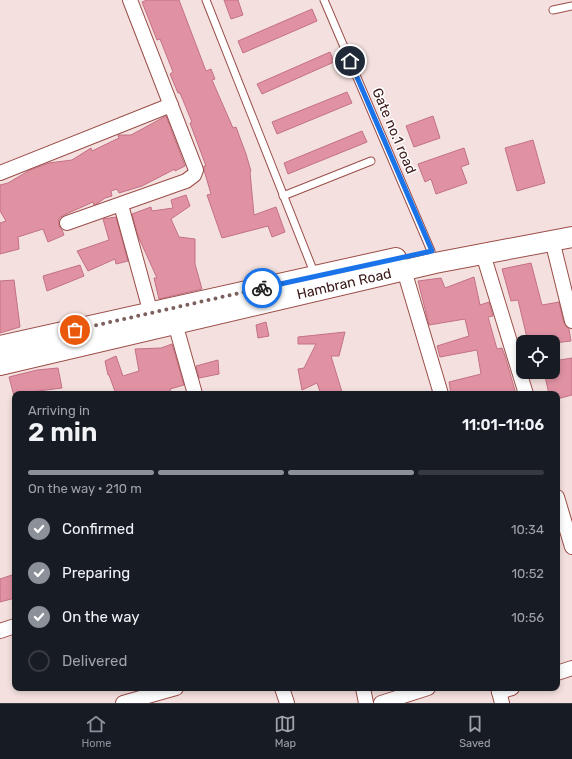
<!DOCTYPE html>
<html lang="en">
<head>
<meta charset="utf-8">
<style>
	:root { --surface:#171b24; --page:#242831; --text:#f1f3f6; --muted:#9ea1a6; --line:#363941; --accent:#8c9099 }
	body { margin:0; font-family:Rubik,sans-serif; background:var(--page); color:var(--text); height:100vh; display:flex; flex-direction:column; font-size:15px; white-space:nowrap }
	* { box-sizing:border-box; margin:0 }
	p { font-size:13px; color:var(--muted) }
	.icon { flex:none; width:22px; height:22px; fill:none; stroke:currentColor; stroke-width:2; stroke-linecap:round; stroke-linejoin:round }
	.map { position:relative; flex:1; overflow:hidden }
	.details { position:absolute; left:12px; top:391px; width:548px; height:300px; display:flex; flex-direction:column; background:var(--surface); border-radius:8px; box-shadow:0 2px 6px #0003 }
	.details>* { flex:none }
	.tools { position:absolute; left:516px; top:335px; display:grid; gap:8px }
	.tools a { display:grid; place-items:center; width:44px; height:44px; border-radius:8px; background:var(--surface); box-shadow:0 2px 6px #0003; font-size:20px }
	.pin { position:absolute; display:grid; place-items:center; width:34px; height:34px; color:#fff; margin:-17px; border:2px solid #fff; border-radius:50%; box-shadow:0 1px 4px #0007 }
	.courier { position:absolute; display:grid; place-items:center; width:40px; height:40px; margin:-20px; border:3px solid #1a73e8; border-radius:50%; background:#fff; color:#222; box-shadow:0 1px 5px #0007 }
	.summary em { font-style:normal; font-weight:600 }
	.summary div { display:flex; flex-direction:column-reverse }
	.summary { display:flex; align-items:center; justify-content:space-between; height:68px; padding:0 16px }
	h1 { font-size:26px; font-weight:600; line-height:30px }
	.bar { display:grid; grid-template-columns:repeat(4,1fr); gap:6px 4px; align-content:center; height:48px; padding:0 16px }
	.bar i { height:5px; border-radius:3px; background:var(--line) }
	.bar .selected { background:var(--accent) }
	.bar p { grid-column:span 4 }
	ol { padding:0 16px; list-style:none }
	li { display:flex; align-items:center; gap:12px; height:44px }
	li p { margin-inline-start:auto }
	li .icon { padding:4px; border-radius:50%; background:var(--accent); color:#fff; stroke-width:4 }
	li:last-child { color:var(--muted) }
	li i { width:22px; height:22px; border:2px solid var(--line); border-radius:50% }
	.tab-bar { display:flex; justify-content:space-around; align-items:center; height:56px; border-top:1px solid var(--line); background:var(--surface); font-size:11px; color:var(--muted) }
	.tab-bar a { display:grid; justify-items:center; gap:2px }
	.tab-bar .selected { color:var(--accent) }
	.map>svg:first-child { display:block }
	.building { fill:#e092a3; stroke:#c37185 }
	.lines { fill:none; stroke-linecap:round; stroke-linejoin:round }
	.lane-casing { stroke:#9b4d48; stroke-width:9 }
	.street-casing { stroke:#9b4d48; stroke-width:16 }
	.secondary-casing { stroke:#9b4d48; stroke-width:22 }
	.lane { stroke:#fff; stroke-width:7 }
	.street { stroke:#fff; stroke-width:14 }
	.secondary { stroke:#fff; stroke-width:20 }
	.done { stroke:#7c605e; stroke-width:4; stroke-dasharray:0 7.2 }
	.route { stroke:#1a73e8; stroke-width:5 }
	.labels { text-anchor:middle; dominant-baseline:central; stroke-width:3; stroke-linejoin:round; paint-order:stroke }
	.street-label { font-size:14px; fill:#3b1a18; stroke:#fff }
</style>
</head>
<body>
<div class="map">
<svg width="572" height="703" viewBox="0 0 572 703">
	<rect width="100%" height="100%" fill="#f4e1df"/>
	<!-- building -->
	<g class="building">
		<polygon points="147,0 179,0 206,71 211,69 215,79 212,80 233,128 236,127 246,154 251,171 250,172 254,215 276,207 285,232 272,237 268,226 222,238 207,195 211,194 204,170 204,166 206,166 190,123 192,122 180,93 178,93 170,74 173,72 160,39 157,40 142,2"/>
		<polygon points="224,0 238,0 243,15 231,19"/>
		<polygon points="312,9 317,21 243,53 238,41"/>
		<polygon points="330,52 334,62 262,94 257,84"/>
		<polygon points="347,92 352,103 277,134 272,122"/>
		<polygon points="166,116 185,166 175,171 175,169 142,186 119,193 117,189 111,191 112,196 105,198 98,203 94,205 93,202 64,215 59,218 59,226 62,230 64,235 48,242 43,229 18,237 19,249 0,254 0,223 6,221 0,211 0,185 8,183 30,170 49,163 72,160 91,148 92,151 119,138 118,135 131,135"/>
		<polygon points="433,116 440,138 414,147 406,126"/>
		<polygon points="362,131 367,142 288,174 284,163"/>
		<polygon points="533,140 545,183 517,191 505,148"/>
		<polygon points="464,148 469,164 461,167 467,183 436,194 431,179 425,182 418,164"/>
		<polygon points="186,195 190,206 171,219 179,237 195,239 195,264 202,289 159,299 154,278 157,278 138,236 132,214 151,207 152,211 173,208 171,200"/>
		<polygon points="116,217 128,261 116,264 115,259 88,271 77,251 109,240 103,219"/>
		<polygon points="531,263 542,305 559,302 564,323 569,329 571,341 554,343 528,342 518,300 511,301 502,269"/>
		<polygon points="80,265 84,276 47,291 43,276"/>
		<polygon points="474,277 480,305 489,302 493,316 488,317 497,349 502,348 505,356 516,394 451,394 449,382 481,374 477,350 440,357 437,346 469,336 465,319 429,325 418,281 441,278 445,288"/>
		<polygon points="14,280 20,327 0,333 0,281"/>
		<polygon points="266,322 269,336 258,338 256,325"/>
		<polygon points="345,332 339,356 331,356 342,392 332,394 321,394 317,383 302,390 298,369 304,368 316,344 298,344 298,337"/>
		<polygon points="172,344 184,385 170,389 171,394 116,394 109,375 108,375 105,361 116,356 123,376 139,371 135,349 161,348"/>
		<polygon points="572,358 572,395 557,399 557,394 549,394 544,372 553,372 553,361"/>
		<polygon points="218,360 219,374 199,378 196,366"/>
		<polygon points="58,368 62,388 15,394 14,396 9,377 37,370"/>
		<polygon points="15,574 15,598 0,602 0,579"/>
	</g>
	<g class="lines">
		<defs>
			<g id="lane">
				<polyline points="206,0 315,275"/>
				<polyline points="324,0 431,251"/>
				<polyline points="553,10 572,6"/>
				<polyline points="283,196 371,161"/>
			</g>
			<g id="street">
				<polyline points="0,173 171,105"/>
				<polyline points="121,205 153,321"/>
				<polyline points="67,223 186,181 194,175 196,170 130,0"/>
				<polyline points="552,240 572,321"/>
				<polyline points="483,254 526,394"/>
				<polyline points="404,270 441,394"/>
				<polyline points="173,316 195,394"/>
				<polyline points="557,497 572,547"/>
				<polyline points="0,631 15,626"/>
				<polyline points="557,673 572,668"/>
				<polyline points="282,688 287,703"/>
				<polyline points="363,688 366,703"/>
				<polyline points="498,688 502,703"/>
				<polyline points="499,692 512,688"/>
				<polyline points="123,703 176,688"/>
				<polyline points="381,703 428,688"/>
			</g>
			<g id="secondary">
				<polyline points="0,346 396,258"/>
				<polyline points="0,365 435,263 572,237"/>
			</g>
		</defs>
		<!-- lane casing -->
		<use href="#lane" class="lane-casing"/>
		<!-- street casing -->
		<use href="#street" class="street-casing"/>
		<!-- secondary casing -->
		<use href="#secondary" class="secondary-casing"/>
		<!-- lane -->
		<use href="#lane" class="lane"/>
		<!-- street -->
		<use href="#street" class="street"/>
		<!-- secondary -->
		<use href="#secondary" class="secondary"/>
	</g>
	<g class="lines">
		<!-- done -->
		<polyline class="done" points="75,330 262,288"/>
		<!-- route -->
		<polyline class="route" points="262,288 432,251 350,61"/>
	</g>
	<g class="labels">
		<!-- street labels -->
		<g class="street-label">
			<text transform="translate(394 131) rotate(67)">Gate no.1 road</text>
			<text transform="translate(344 284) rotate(-13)">Hambran Road</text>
		</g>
	</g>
</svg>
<div class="tools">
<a><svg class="icon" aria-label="locate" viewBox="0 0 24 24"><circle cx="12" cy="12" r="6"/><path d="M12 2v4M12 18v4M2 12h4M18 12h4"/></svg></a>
</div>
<div class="pin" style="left:75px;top:330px;background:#ea580c"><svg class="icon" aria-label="bag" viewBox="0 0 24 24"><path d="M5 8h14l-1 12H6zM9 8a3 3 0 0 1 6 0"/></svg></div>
<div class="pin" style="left:350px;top:61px;background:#1f2937"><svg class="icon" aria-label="home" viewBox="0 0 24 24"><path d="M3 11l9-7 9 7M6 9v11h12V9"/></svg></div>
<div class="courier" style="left:262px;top:288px"><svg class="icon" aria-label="bike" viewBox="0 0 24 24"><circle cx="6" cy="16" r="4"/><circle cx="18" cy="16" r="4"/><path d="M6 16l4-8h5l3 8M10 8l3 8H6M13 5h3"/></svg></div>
<section class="details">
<div class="summary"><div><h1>2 min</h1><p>Arriving in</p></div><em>11:01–11:06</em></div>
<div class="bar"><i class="selected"></i><i class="selected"></i><i class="selected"></i><i></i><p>On the way · 210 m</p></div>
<ol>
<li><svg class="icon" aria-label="check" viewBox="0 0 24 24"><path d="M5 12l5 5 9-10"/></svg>Confirmed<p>10:34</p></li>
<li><svg class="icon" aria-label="check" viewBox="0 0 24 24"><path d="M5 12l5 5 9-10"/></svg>Preparing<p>10:52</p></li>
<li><svg class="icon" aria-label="check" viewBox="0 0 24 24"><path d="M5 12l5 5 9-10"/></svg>On the way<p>10:56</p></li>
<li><i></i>Delivered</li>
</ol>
</section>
</div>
<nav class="tab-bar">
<a class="selected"><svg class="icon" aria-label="home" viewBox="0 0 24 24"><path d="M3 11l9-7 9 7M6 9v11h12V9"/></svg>Home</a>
<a><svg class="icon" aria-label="map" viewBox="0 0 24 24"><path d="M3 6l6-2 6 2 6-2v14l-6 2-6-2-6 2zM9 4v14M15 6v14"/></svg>Map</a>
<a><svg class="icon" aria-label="saved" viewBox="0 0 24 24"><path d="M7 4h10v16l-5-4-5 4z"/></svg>Saved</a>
</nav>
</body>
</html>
